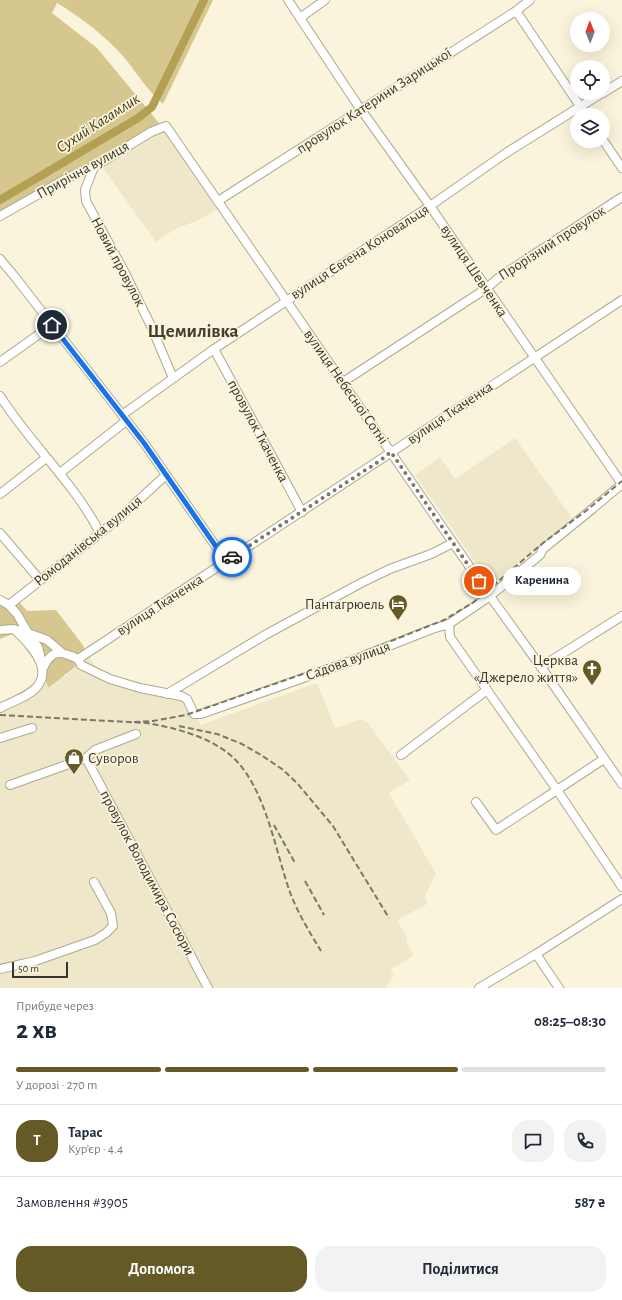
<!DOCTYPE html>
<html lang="uk">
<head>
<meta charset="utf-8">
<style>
	:root { --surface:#fff; --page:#f2f2f3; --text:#1f2937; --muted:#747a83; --line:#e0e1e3; --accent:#655926 }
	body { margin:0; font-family:"Alegreya Sans",sans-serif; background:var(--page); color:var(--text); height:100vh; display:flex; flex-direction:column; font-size:15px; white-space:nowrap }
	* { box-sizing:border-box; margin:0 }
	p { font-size:13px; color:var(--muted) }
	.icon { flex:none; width:22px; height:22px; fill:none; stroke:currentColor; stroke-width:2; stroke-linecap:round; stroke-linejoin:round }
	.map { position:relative; height:988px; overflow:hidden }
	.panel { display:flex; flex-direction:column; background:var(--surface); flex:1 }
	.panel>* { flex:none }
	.needle { width:26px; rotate:359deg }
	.tools { position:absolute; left:570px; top:12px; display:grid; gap:8px }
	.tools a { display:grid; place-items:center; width:40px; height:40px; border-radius:50%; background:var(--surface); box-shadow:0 4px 16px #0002; font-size:20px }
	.scale { position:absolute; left:12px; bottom:10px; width:56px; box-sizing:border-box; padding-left:4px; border:2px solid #39362d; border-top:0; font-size:11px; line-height:14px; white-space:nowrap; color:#39362d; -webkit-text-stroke:3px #faf4dc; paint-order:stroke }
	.pin { position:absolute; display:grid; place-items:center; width:34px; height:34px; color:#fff; margin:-17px; border:2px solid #fff; border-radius:50%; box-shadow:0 1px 4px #0007 }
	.courier { position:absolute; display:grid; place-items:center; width:40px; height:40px; margin:-20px; border:3px solid #1a73e8; border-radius:50%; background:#fff; color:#222; box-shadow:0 1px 5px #0007 }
	.bubble { position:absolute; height:28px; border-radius:14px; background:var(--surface); box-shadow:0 4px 16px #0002; font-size:13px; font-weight:600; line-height:28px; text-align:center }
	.head em { font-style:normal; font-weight:600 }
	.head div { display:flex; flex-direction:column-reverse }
	.head { display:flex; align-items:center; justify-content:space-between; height:68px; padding:0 16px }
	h1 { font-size:26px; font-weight:600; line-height:30px }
	.bar { display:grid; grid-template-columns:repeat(4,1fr); gap:6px 4px; align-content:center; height:48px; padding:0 16px }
	.bar i { height:5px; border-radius:3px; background:var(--line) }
	.bar .active { background:var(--accent) }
	.bar p { grid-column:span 4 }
	.line { display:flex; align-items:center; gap:10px; padding:0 16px; border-top:1px solid var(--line) }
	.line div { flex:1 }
	.round { display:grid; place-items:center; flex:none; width:42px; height:42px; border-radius:16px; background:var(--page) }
	.button { display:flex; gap:8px; margin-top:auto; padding:8px 16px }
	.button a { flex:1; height:46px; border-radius:16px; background:var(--accent); color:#fff; font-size:16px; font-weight:600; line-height:46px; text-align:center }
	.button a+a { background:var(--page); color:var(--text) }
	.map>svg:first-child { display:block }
	.built { fill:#efe7c9 }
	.green { fill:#d5c78d }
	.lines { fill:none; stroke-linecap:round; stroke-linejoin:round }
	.canal { stroke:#b3a053; stroke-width:8 }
	.minor-casing { stroke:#aea992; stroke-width:10 }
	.minor { stroke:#fff; stroke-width:8 }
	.rail { stroke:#7b7769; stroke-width:2; stroke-dasharray:6 3; stroke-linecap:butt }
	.done { stroke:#7d786a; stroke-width:4; stroke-dasharray:0 7.2 }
	.route { stroke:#1a73e8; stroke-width:5 }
	.labels { text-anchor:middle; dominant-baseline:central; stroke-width:3.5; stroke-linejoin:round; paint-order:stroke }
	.street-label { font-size:15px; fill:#39362d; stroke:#faf4dc }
	.poi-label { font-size:15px; fill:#39362d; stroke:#faf4dc; text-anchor:end }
	.water-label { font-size:16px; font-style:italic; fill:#413917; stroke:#faf4dc }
	.district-label { font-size:19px; font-weight:bold; fill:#45402d; stroke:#faf4dc }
</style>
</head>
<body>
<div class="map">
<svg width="622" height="988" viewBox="0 0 622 988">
	<rect width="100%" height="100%" fill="#faf4dc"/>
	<!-- built -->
	<g class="built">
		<polygon points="159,123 217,209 199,220 175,229 156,242 98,161"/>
		<polygon points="515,438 572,518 491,585 415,475 440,457 455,479"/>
		<polygon points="89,656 94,665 105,674 167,692 186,693 190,698 201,725 317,683 335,728 361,719 367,722 410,780 389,793 436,874 425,896 427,904 397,920 408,940 406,941 414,955 390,970 394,974 386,987 387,988 0,988 0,705 24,692 38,680 65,676"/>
	</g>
	<!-- green -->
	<g class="green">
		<path d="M0,0H213L163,104C147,90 136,72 123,56C105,36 81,17 57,3L52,13L97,48L159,123L98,161L75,169L0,212Z"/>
		<polygon points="15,597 27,611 56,610 82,644 89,656 48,688 45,676 15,633 0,639 0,605"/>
	</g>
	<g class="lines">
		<!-- canal -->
		<polyline class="canal" points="0,200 138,118 152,107 204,0"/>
		<defs>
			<g id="minor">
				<polyline points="288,0 357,104 430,206 622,484"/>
				<polyline points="516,11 586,115"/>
				<polyline points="300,18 325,0"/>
				<polyline points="603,93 622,81"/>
				<polyline points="603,140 622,168"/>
				<polyline points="94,167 85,190 86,201 125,273 151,326 173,378"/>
				<polyline points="218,201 516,11 530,0"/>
				<polyline points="0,216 69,177 94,167 151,132 166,126 487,592 541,667 622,784"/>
				<polyline points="0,259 15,277 144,443 226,561"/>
				<polyline points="214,349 302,512"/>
				<polyline points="0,362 52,325"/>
				<polyline points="343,382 487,288 497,279 530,257 622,197"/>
				<path d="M0,396C31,445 73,481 100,533"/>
				<polyline points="122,415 214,349 430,206 506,153 602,93"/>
				<polyline points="60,473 126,421"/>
				<polyline points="0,494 46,458"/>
				<polyline points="0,533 40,580"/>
				<polyline points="0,600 9,605 17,614 28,633 47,640 61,652"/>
				<polyline points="9,605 118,519 166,475"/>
				<polyline points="449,624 450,637 487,690"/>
				<path d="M0,630L14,629L28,633L38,647L43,668C52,648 62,651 78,659"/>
				<polyline points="78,659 622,300"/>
				<polyline points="78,659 81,665 110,679 140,688 181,696 187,699 194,714 201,714 343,664 432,629 449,624 490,596 540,555 543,549 591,510 622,484"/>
				<polyline points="541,667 622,616"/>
				<polyline points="167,694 265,635 361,583 390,569 431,554 453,543"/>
				<path d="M0,708C11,702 33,695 39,684C51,666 28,642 15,630"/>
				<polyline points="0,738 32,728"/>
				<polyline points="401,755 487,690 557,790 604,759"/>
				<polyline points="86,758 208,988"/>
				<polyline points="10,785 86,758 95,750 136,734"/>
				<polyline points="476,802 496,830 557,790 622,887"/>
				<polyline points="536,954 559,988"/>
				<polyline points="0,969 35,961 95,940 106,933 113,926 111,913 94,882"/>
				<polyline points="479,988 536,954 622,899"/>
			</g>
		</defs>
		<!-- minor casing -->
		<use href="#minor" class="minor-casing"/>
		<!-- minor -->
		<use href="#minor" class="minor"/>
		<!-- rail -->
		<g class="rail">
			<path d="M0,715L147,723C175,728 207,736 229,754C266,784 275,852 291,895C299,915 310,933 321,951"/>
			<polyline points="134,722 153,721 186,715 351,657 444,620 474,602 543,543 587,510 622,481"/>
			<polyline points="179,726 217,734 242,744 261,755 282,769 297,783 333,826 389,918"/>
			<polyline points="274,825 295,863"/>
			<polyline points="305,881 324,915"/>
		</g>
	</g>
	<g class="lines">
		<!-- done -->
		<polyline class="done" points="232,557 381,460 391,452 479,581"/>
		<!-- route -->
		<polyline class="route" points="52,325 144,443 226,561 232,557"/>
	</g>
	<!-- icons -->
	<defs>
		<symbol id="hotel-pin" viewBox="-11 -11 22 30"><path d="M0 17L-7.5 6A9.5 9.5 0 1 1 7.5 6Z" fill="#655926" stroke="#faf4dc"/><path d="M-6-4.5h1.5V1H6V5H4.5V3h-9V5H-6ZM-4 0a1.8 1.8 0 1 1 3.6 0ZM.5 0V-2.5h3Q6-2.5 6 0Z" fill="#fff"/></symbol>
		<symbol id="church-pin" viewBox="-11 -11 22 30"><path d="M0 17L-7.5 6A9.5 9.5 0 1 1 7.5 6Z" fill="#655926" stroke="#faf4dc"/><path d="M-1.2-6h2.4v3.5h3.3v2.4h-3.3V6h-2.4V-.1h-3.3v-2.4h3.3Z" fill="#fff"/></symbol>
		<symbol id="shop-pin" viewBox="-11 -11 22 30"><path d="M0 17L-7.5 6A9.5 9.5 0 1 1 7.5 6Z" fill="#655926" stroke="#faf4dc"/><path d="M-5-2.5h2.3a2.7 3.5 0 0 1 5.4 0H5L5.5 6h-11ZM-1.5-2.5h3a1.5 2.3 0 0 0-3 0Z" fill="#fff"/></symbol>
	</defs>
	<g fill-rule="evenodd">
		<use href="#hotel-pin" x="387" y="593" width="22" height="30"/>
		<use href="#church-pin" x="581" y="658" width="22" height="30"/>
		<use href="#shop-pin" x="63" y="747" width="22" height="30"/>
	</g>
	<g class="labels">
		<!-- street labels -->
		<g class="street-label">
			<text transform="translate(374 101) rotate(-33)">провулок Катерини Зарицької</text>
			<text transform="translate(83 170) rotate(-29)">Прирічна вулиця</text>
			<text transform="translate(552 243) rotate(-33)">Прорізний провулок</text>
			<text transform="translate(360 252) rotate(-33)">вулиця Євгена Коновальця</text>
			<text transform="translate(118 262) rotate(62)">Новий провулок</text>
			<text transform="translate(474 271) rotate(56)">вулиця Шевченка</text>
			<text transform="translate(346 387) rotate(55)">вулиця Небесної Сотні</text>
			<text transform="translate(450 413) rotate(-34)">вулиця Ткаченка</text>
			<text transform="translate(258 431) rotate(62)">провулок Ткаченка</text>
			<text transform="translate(88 541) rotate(-39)">Ромоданівська вулиця</text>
			<text transform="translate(160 605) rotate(-33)">вулиця Ткаченка</text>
			<text transform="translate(348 661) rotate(-20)">Садова вулиця</text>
			<text transform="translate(147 873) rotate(62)">провулок Володимира Сосюри</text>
		</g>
		<!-- poi labels -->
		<g class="poi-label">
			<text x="384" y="604">Пантагрюель</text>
			<text x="578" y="660">Церква<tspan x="578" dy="17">«Джерело життя»</tspan></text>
			<text x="88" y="758" text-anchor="start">Суворов</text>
		</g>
		<!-- water labels -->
		<g class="water-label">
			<text transform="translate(98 123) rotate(-33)">Сухий Кагамлик</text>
		</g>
		<!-- district labels -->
		<g class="district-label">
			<text x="193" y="331">Щемилівка</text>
		</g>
	</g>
</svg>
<div class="tools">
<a><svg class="needle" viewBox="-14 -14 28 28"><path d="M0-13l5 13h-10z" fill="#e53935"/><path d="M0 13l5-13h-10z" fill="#747a83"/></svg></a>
<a><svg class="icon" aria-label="locate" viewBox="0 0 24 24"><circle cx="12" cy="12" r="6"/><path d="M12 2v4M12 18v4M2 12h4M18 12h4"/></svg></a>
<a><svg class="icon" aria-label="layers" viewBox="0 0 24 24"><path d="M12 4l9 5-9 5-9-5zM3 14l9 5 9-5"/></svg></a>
</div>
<div class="scale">50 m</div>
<div class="pin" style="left:479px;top:581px;background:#ea580c"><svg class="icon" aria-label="bag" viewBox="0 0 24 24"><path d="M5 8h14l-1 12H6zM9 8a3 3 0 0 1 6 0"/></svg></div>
<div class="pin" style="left:52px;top:325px;background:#1f2937"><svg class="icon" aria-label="home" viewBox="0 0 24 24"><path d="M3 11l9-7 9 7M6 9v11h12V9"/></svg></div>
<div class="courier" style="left:232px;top:557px"><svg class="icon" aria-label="car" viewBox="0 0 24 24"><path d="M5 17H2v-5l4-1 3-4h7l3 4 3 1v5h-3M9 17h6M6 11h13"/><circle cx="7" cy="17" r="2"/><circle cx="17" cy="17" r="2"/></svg></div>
<div class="bubble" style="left:503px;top:567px;width:78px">Каренина</div>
</div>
<section class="panel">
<div class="head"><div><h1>2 хв</h1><p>Прибуде через</p></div><em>08:25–08:30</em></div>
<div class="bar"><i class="active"></i><i class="active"></i><i class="active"></i><i></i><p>У дорозі · 270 m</p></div>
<div class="line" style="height:72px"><b class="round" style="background:var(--accent);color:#fff">Т</b><div><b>Тарас</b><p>Кур’єр · 4.4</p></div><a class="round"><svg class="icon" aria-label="chat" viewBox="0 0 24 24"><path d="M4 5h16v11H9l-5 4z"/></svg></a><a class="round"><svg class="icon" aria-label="phone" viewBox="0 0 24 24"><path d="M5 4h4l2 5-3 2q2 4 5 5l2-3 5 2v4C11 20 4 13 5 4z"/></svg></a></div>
<div class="line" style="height:52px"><div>Замовлення #3905</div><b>587 ₴</b></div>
<div class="button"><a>Допомога</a><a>Поділитися</a></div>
</section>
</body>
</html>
